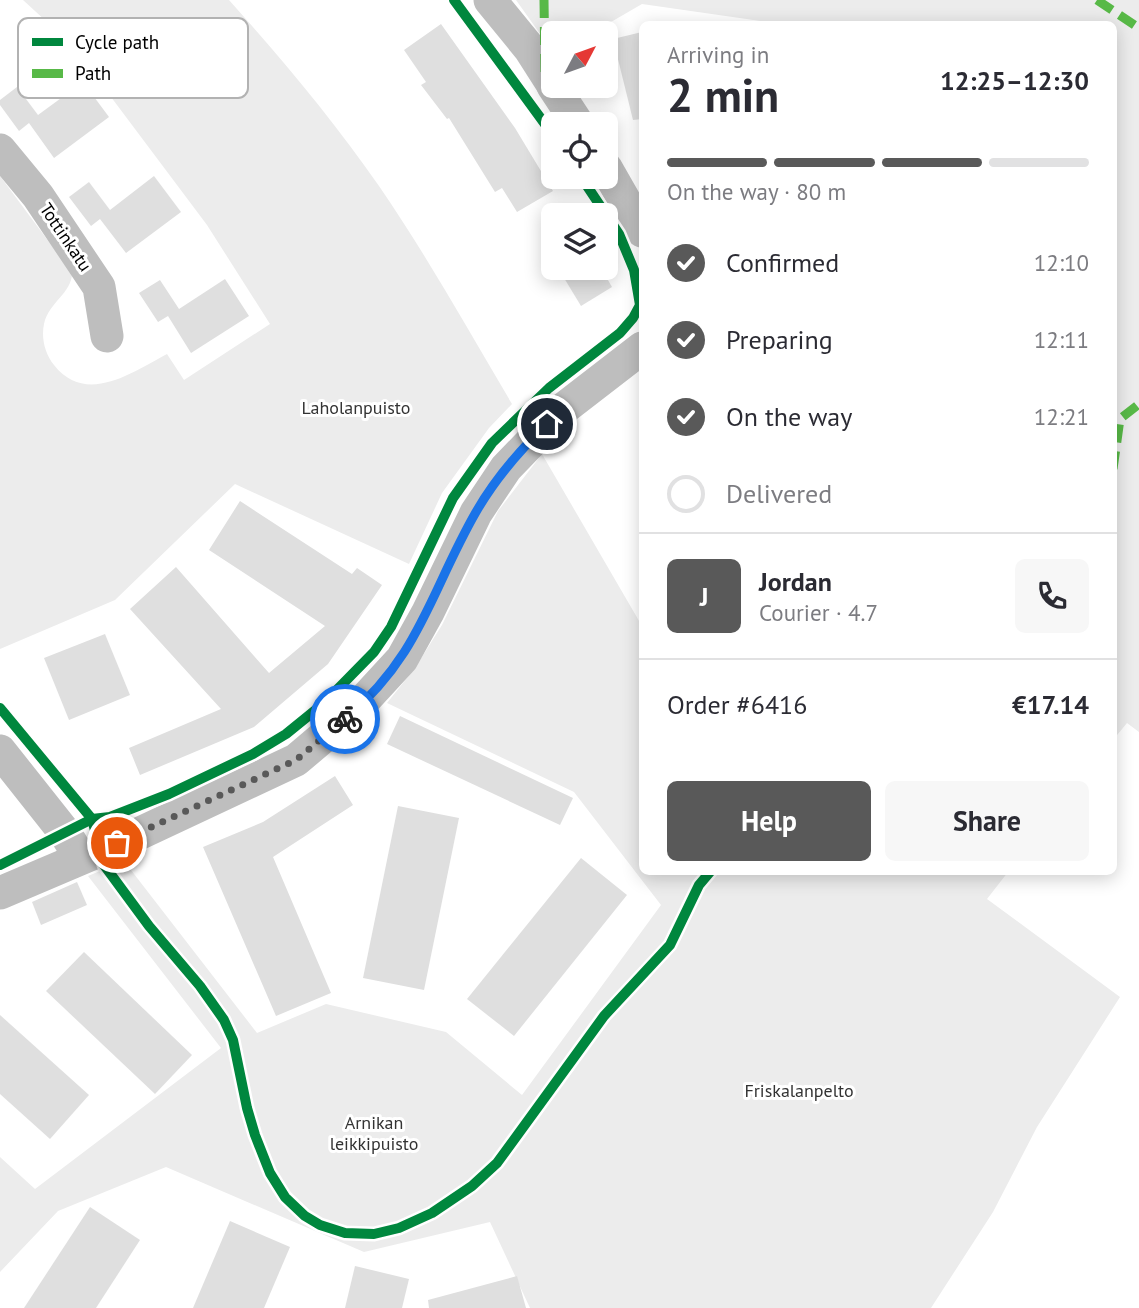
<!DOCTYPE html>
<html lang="en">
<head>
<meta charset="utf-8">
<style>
	:root { --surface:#fff; --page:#f7f7f7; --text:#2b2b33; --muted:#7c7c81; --line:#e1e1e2; --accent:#595959 }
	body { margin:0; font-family:"PT Sans",sans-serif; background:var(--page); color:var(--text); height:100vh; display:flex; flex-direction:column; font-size:26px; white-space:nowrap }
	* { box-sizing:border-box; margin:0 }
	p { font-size:23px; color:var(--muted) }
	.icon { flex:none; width:38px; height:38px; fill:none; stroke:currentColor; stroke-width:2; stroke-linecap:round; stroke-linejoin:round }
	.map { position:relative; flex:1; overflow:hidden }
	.side { position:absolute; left:639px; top:21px; width:478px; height:854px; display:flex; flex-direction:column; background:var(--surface); border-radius:10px; box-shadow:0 4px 18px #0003 }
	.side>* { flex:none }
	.needle { width:46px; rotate:49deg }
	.tools { position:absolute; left:541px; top:21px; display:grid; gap:14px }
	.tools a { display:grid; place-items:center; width:77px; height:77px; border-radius:10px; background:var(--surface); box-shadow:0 4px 18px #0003; font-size:35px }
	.pin { position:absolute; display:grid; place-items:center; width:60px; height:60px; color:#fff; margin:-30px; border:4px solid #fff; border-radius:50%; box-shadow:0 2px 7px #0007 }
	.courier { position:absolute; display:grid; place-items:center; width:70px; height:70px; margin:-35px; border:5px solid #1a73e8; border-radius:50%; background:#fff; color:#222; box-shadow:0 2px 9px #0007 }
	.overview em { font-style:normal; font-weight:800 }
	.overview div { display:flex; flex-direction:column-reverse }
	.overview { display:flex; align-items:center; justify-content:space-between; height:119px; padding:0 28px }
	h1 { font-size:46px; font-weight:800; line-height:52px }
	.bar { display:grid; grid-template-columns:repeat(4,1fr); gap:10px 7px; align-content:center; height:84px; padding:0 28px }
	.bar i { height:9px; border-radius:5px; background:var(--line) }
	.bar .selected { background:var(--accent) }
	.bar p { grid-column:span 4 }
	.line { display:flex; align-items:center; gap:18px; padding:0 28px; border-top:2px solid var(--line) }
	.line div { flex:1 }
	.round { display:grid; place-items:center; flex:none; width:74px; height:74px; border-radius:10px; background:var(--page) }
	ol { padding:0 28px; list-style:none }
	li { display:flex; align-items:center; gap:21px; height:77px }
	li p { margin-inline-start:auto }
	li .icon { padding:7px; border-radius:50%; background:var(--accent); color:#fff; stroke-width:4 }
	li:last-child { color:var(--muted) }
	li i { width:38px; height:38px; border:4px solid var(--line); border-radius:50% }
	.action { display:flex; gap:14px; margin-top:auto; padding:14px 28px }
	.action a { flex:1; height:80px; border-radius:10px; background:var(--accent); color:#fff; font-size:28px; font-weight:800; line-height:80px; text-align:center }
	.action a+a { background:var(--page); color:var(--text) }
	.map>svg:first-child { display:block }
	.green { fill:#ececec }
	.building { fill:#dfdfdf }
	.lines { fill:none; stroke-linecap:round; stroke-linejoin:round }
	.minor { stroke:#bebebe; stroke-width:33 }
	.quiet { stroke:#58b947; stroke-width:9; stroke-dasharray:18 9; stroke-linecap:butt }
	.cycleway-casing { stroke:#fff; stroke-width:15 }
	.cycleway { stroke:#00873e; stroke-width:10 }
	.done { stroke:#595959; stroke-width:7; stroke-dasharray:0 12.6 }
	.route { stroke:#1a73e8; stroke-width:9 }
	.labels { text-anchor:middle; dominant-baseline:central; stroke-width:6; stroke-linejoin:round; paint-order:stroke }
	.street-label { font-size:18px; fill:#000; stroke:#fff }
	.park-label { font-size:18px; fill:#333; stroke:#fff }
	.key { fill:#fff; stroke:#b2b2b2; stroke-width:2 }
	.key-label { font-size:19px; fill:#000 }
</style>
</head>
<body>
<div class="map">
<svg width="1139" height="1308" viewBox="0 0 1139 1308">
	<rect width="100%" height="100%" fill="#fff"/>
	<!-- green -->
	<g class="green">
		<path d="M23,0H229C282,59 334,121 379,186C427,256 469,331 512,404L489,428L442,493L409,564L235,484L115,600L0,649V176L72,273C72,293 49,302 44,324C41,338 45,354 54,365C86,406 133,372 167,354L184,380L270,324L207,225L72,45Z"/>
		<polygon points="516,0 1139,0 1139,732 1127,723 1113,740 1113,24 781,24 642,4 592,33 553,33 553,52"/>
		<polygon points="542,454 642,626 642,872 1008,872 987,899 1120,997 1037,1127 993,1212 931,1308 530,1308 490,1222 364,1252 166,1167 58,1211 0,1272 0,1157 35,1189 221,1048 88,876 124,861 257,1033 326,1004 446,1032 522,1095 661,905 574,792 387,703 415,668 442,625 498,511"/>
	</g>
	<!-- building -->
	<g class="building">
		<polygon points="441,24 515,128 553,191 517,212 502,188 495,192 449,118 447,119 421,85 426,82 404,50"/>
		<polygon points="642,32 642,119 633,120 613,39"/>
		<polygon points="83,82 109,117 54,158 29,123 19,131 0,105 0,100 17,87 38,115"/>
		<polygon points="154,176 181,212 126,253 100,219 91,226 69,197 89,182 110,210"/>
		<polygon points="558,268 601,268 612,287 581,306"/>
		<polygon points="225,279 249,316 191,353 168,316 158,322 139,293 160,280 179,309"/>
		<polygon points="240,501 352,574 357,568 382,585 328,664 254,727 140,775 129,748 221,709 130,609 176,567 269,673 325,626 209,550"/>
		<polygon points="105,634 130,695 69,720 44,658"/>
		<polygon points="400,716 573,798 560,825 387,744"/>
		<polygon points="335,776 353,805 273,857 331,993 276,1016 203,847 263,822"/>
		<polygon points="398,806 459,818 424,990 363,978"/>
		<polygon points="581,858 627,895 514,1036 467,999"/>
		<polygon points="77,882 87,905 41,925 32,902"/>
		<polygon points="84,952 192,1055 155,1094 46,991"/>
		<polygon points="0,1015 89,1095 50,1139 0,1094"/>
		<polygon points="90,1207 140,1240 96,1308 24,1308"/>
		<polygon points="230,1221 290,1247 264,1308 193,1308"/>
		<polygon points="355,1266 409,1279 402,1308 345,1308"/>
		<polygon points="517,1276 526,1308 429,1308 428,1300"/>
	</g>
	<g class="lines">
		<!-- minor -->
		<g class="minor">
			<polyline points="490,0 530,49 553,85"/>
			<polyline points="553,86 578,124"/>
			<polyline points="0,150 38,196 99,287 107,336"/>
			<polyline points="606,168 642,231"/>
			<polyline points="0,751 65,833 80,857"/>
			<polyline points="0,893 134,836 296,760 355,710 402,659 428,612 476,513 506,468 563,409 642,348"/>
		</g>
		<!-- quiet -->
		<g class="quiet">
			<polyline points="544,0 545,72"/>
			<polyline points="1097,0 1139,28"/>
			<polyline points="1113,469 1120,419 1139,404"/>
		</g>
		<defs>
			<g id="cycleway">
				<polyline points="454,0 553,135"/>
				<polyline points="0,708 92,819 104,865 149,926 200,986 224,1020 233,1040 247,1108 255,1135 270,1173 285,1197 305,1216 320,1225 345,1233 374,1234 399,1228 432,1213 472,1186 497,1163 604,1016 670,945 699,885 710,872"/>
				<polyline points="0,865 92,819 110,817 169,794 253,754 286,734 323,704 374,652 391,627 453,498 492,443 549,388 620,333 633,318 640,305 634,270 619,234 581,177"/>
			</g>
		</defs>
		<!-- cycleway casing -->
		<use href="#cycleway" class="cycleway-casing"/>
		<!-- cycleway -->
		<use href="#cycleway" class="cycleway"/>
	</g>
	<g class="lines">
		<!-- done -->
		<polyline class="done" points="117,843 296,760 345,719"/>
		<!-- route -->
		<path class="route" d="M345,719C421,655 430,592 476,512C495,479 520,450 547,424"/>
	</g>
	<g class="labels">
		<!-- street labels -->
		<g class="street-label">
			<text transform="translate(66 237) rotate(56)">Tottinkatu</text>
		</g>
		<!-- park labels -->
		<g class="park-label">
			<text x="356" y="407">Laholanpuisto</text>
			<text x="799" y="1090">Friskalanpelto</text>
			<text x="374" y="1122">Arnikan<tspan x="374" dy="21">leikkipuisto</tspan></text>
		</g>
	</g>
	<!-- legend -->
	<rect x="18" y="18" width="230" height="80" rx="10" class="key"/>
	<rect x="32" y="38" width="31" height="8" fill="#00873e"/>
	<rect x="32" y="69" width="31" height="9" fill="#58b947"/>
	<g class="key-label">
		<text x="75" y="49">Cycle path</text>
		<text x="75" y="80">Path</text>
	</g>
</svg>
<div class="tools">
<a><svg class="needle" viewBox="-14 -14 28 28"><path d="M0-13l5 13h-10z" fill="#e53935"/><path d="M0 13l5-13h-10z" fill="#7c7c81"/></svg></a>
<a><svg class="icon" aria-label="locate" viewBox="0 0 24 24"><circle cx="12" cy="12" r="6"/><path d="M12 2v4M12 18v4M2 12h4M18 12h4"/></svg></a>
<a><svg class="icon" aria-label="layers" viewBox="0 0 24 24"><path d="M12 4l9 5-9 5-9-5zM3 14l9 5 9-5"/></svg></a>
</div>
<div class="pin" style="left:117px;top:843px;background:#ea580c"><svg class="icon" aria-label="bag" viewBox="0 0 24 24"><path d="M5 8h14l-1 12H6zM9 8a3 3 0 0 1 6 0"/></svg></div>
<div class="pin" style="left:547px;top:424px;background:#1f2937"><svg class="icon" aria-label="home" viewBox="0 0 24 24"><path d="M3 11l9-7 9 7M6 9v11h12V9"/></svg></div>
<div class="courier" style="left:345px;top:719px"><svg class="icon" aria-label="bike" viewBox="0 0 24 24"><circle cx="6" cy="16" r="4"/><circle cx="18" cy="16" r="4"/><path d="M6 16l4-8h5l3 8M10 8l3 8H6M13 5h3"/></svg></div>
<section class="side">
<div class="overview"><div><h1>2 min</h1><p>Arriving in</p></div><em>12:25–12:30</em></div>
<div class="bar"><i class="selected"></i><i class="selected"></i><i class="selected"></i><i></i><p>On the way · 80 m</p></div>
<ol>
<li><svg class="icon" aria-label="check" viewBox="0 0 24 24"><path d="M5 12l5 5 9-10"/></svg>Confirmed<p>12:10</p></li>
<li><svg class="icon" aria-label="check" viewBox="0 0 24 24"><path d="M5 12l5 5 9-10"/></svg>Preparing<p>12:11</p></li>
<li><svg class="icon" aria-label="check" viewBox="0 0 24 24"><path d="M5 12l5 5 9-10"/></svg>On the way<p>12:21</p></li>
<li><i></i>Delivered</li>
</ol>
<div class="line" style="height:126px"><b class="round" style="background:var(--accent);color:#fff">J</b><div><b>Jordan</b><p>Courier · 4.7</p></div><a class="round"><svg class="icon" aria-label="phone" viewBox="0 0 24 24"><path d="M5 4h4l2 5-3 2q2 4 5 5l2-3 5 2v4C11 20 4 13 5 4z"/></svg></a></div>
<div class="line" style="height:91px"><div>Order #6416</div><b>€17.14</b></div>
<div class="action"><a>Help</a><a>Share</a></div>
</section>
</div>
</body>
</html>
